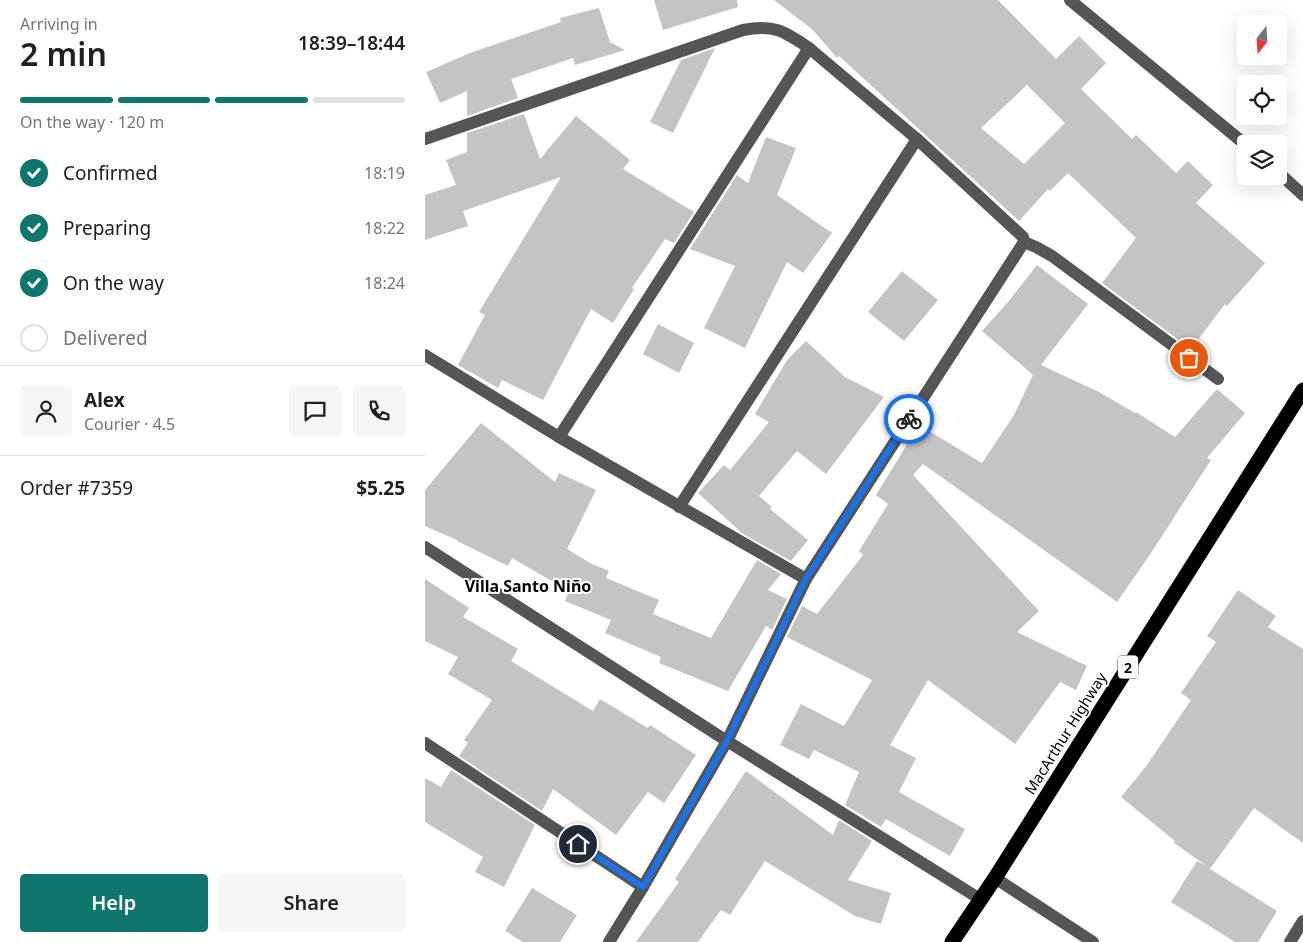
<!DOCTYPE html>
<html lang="en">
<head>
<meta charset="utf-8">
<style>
	:root { --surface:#fff; --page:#f6f6f6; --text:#202124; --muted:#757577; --line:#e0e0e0; --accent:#0f766e }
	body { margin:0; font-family:"Noto Sans",sans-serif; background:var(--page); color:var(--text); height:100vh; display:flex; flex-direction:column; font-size:19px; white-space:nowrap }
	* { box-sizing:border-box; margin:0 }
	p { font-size:16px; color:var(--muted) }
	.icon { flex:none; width:28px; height:28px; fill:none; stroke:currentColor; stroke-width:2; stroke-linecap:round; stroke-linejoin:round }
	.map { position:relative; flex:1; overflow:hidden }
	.drawer { display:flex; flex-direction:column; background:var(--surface); width:425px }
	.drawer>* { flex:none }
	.needle { width:32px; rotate:197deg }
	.controls { position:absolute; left:812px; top:15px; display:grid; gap:10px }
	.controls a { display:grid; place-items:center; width:50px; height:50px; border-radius:5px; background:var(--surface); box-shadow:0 5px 20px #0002; font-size:25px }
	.pin { position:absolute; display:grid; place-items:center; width:42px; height:42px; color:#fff; margin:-21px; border:2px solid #fff; border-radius:50%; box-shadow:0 1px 5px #0007 }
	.courier { position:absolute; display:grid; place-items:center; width:50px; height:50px; margin:-25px; border:4px solid #1a73e8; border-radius:50%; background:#fff; color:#222; box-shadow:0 1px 6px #0007 }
	.summary em { font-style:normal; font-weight:600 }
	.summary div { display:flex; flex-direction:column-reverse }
	.summary { display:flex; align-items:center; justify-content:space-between; height:85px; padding:0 20px }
	h1 { font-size:32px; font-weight:600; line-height:38px }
	.bar { display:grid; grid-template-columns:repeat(4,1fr); gap:8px 5px; align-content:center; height:60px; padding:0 20px }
	.bar i { height:6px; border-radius:4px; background:var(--line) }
	.bar .active { background:var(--accent) }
	.bar p { grid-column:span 4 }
	.line { display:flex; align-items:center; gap:12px; padding:0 20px; border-top:1px solid var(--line) }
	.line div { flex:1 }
	.round { display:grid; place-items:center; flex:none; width:52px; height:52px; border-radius:5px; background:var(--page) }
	ol { padding:0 20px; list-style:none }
	li { display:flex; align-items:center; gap:15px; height:55px }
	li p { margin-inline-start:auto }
	li .icon { padding:5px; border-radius:50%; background:var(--accent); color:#fff; stroke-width:4 }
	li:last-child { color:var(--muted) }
	li i { width:28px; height:28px; border:2px solid var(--line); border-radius:50% }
	.action { display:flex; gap:10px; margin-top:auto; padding:10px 20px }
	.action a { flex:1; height:58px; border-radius:5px; background:var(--accent); color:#fff; font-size:20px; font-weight:600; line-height:58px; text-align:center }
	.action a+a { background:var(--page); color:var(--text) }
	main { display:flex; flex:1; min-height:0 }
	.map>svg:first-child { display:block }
	.building { fill:#c4c4c4; fill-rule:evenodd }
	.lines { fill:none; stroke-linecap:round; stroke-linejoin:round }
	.minor { stroke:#555; stroke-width:12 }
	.highway { stroke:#000; stroke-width:15 }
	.done { stroke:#595959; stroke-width:5; stroke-dasharray:0 9 }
	.route { stroke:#1a73e8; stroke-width:6 }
	.labels { text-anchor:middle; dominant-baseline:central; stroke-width:4; stroke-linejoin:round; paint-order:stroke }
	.shield { fill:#fff; stroke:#4c4c4c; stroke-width:1 }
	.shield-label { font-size:14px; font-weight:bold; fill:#000 }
	.street-label { font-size:15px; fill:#000; stroke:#fff }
	.neighbourhood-label { font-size:16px; font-weight:bold; fill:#000; stroke:#fff }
</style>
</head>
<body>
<main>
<section class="drawer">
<div class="summary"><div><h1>2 min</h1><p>Arriving in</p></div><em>18:39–18:44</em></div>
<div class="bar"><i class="active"></i><i class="active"></i><i class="active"></i><i></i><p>On the way · 120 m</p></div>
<ol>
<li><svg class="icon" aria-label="check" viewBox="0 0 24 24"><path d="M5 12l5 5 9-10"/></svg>Confirmed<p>18:19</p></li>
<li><svg class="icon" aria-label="check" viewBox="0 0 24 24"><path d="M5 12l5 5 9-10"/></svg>Preparing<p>18:22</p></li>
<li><svg class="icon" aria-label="check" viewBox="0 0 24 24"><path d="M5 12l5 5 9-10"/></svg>On the way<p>18:24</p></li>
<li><i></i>Delivered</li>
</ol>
<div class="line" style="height:90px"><a class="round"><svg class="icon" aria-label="person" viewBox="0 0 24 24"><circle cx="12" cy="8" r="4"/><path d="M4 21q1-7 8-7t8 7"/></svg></a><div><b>Alex</b><p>Courier · 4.5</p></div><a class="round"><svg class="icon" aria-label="chat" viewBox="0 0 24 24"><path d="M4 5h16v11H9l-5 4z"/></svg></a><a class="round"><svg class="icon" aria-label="phone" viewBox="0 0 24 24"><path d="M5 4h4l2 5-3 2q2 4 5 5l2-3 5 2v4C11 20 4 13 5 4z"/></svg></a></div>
<div class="line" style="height:65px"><div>Order #7359</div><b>$5.25</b></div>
<div class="action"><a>Help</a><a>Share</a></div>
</section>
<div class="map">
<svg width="878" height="942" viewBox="0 0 878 942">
	<rect width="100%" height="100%" fill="#fff"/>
	<!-- building -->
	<g class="building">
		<polygon points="229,0 312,0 313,7 238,30"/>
		<path d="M349,0H573L631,59L654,36L681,63L656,89L707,139L711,135L751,173L763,161L788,185L771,203L840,263L802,306L800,304L766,349L677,283L711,238L643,173L625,191L623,189L594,221L414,56L412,58L388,30ZM602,85L640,123L599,164L556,128Z"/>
		<polygon points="174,8 185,42 200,50 150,65 148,58 86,79 93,98 42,116 42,91 15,103 1,72 45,53 136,22 135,18"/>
		<polygon points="290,48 248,133 225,122 256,60"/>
		<polygon points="99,114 115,159 151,116 205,160 198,169 269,212 249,243 240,239 207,288 209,289 188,323 166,309 118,400 77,380 73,388 33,365 60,315 54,312 136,177 38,211 43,226 0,240 0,195 31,185 21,160 42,152 42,133"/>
		<polygon points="341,137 371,148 352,195 407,233 378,273 362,262 320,348 279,328 310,266 265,249 312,175 323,183"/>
		<polygon points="612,265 663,304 616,365 674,392 710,413 711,412 750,437 792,389 820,413 782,458 786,460 726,553 692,602 498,464 488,475 614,611 592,632 662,666 651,690 635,682 590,744 503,680 465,745 491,758 474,792 540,829 525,856 461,819 456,827 420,805 434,772 389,750 384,759 355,745 376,704 419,726 447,680 362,637 377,606 392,614 438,555 434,551 463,504 451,495 494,425 557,463 589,415 608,375 557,331 583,302"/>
		<polygon points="477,271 513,300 479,341 443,312"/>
		<polygon points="233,324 269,343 254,373 218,354"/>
		<polygon points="381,341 420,377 459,397 401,474 372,451 334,496 347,507 345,509 383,540 366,561 318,534 273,493 299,465 305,470 344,422 330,414 362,360"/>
		<polygon points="56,423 130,482 134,473 171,490 142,549 165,563 184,571 181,578 234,600 228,614 286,638 332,560 356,574 343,590 362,599 347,630 341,626 303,691 234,663 236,657 180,633 186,620 140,601 144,591 87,558 83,566 32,541 32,540 0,526 0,490"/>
		<polygon points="0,579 44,608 38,617 93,649 86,661 168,711 175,699 223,728 225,725 271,755 239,803 223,792 191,835 128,789 117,811 34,756 43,743 39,740 67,700 23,674 33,657 0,641"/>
		<polygon points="813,590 851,616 843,627 878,649 878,843 829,808 785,869 852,911 833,942 810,942 746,902 772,861 783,867 749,843 750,841 696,797 722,765 766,700 756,693 791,642 782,636"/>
		<polygon points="26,770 110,825 79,887 50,872 58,857 0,822 0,778 16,787"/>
		<polygon points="321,771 408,835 414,820 447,841 423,880 466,893 456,924 430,916 340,861 305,915 296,910 273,942 211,942 254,882 250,879"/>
		<polygon points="107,888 152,915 135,942 98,942 80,931"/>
	</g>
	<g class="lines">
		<!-- minor -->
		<g class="minor">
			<polyline points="645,0 821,145"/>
			<path d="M0,139L318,30C349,24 359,31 384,48L492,139L598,237L599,242L381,579"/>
			<polyline points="854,173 878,195"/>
			<polyline points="599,242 611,247 627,256 793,379"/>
			<polyline points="0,355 134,437 381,579 302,741 218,887 184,942"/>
			<polyline points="134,437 384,48"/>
			<polyline points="254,507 492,139"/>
			<polyline points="0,547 302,741 555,899"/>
			<polyline points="0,743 218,887"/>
			<polyline points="570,878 668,942"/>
			<polyline points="865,942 878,921"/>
		</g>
		<!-- highway -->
		<polyline class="highway" points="527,942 570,878 878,390"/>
	</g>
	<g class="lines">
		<!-- done -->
		<polyline class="done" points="484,419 599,242 611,247 627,256 764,358"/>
		<!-- route -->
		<polyline class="route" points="153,844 218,887 302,741 381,579 484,419"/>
	</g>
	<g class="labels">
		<!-- shield labels -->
		<rect class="shield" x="693" y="655.5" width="20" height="23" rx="4"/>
		<g class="shield-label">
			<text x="703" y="667">2</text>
		</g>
		<!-- street labels -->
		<g class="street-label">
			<text transform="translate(640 733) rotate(-58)">MacArthur Highway</text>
		</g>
		<!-- neighbourhood labels -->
		<g class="neighbourhood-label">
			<text x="103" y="586">Villa Santo Niño</text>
		</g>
	</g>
</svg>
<div class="controls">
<a><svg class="needle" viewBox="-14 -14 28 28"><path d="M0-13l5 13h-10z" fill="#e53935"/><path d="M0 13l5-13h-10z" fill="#757577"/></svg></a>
<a><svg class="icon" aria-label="locate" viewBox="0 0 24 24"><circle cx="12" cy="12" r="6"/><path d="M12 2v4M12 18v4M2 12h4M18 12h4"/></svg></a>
<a><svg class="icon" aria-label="layers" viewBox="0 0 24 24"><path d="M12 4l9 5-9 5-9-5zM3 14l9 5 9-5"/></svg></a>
</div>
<div class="pin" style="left:764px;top:358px;background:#ea580c"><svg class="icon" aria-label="bag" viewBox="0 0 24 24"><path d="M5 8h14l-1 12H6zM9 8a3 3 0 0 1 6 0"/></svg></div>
<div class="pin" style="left:153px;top:844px;background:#1f2937"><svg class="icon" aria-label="home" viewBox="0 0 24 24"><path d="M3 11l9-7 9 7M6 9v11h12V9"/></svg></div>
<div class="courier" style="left:484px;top:419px"><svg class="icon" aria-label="bike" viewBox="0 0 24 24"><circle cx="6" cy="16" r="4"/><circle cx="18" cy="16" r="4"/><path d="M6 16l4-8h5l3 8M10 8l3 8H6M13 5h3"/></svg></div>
</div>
</main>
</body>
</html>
